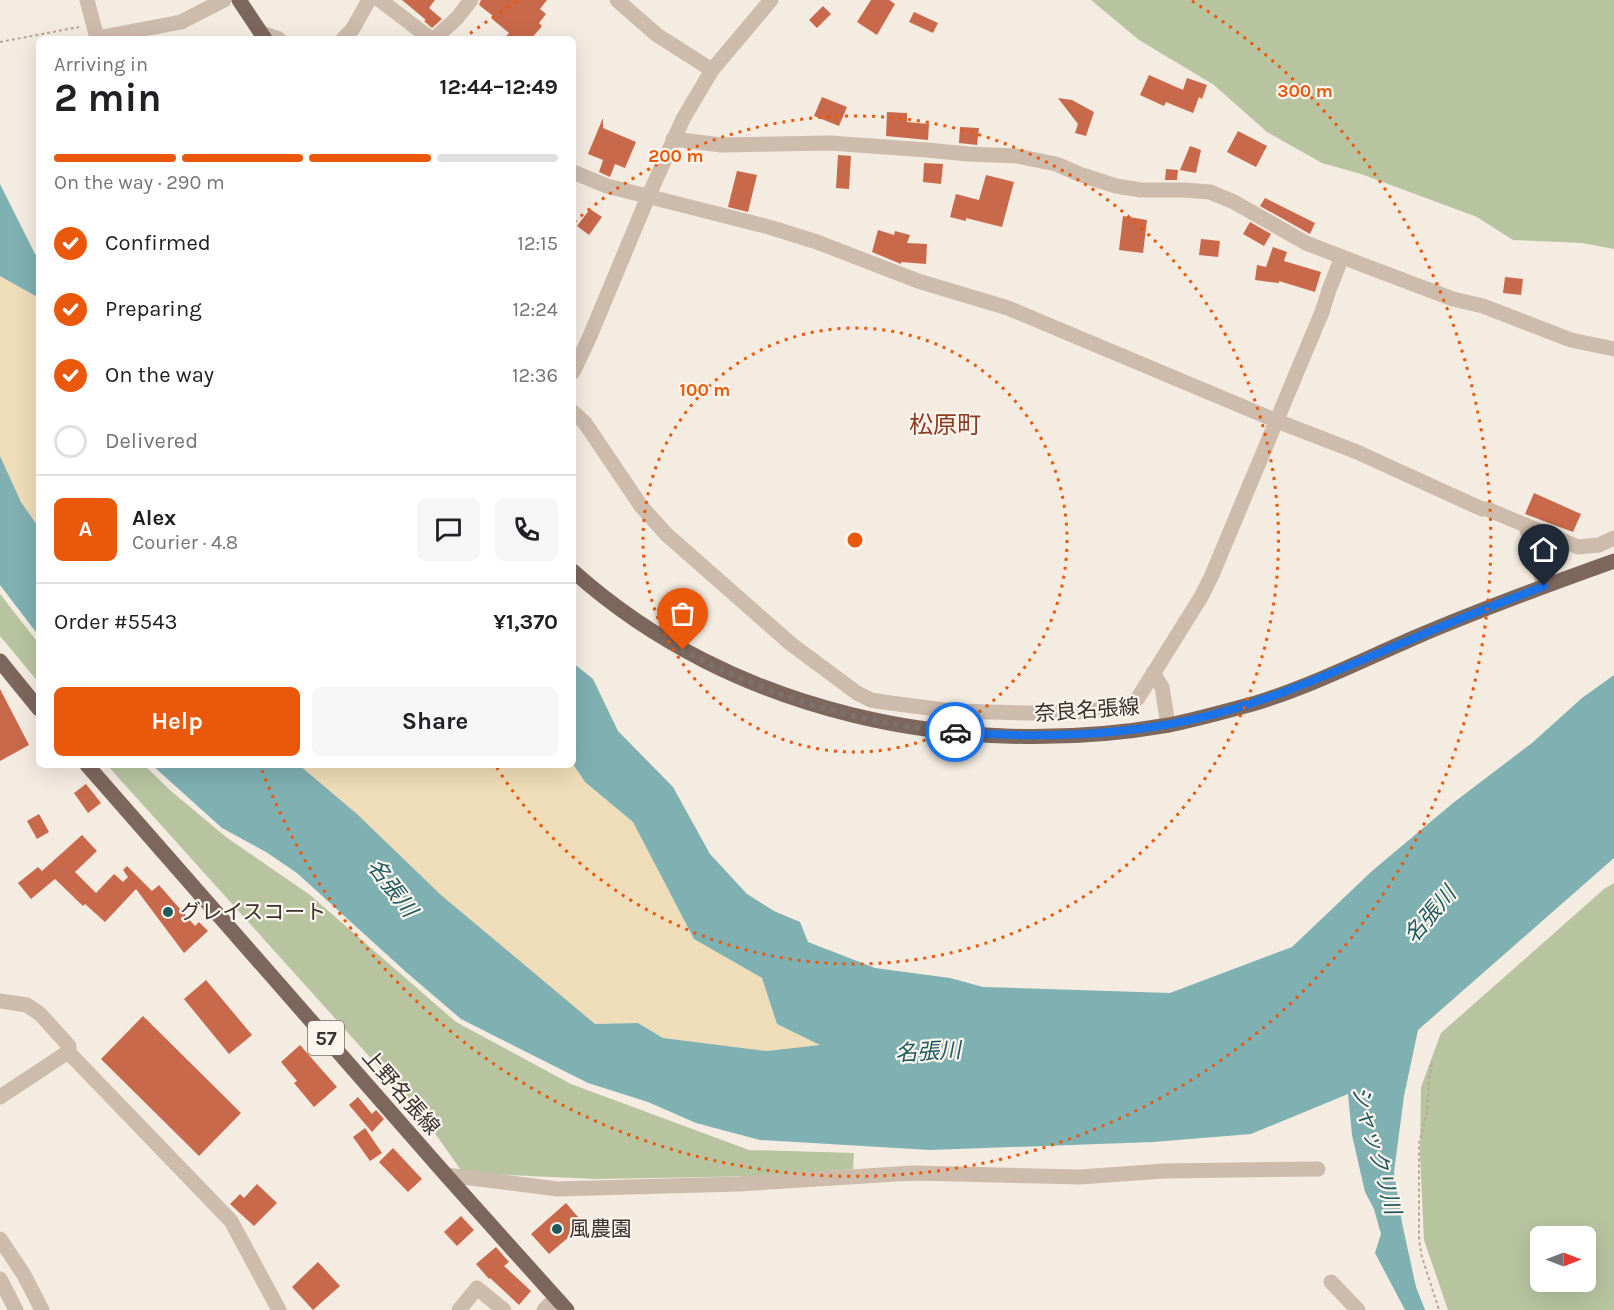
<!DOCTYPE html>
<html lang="en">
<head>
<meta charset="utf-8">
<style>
	:root { --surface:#fff; --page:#f6f6f6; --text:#202124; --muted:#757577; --line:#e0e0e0; --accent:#ea580c }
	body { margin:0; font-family:Karla,"Noto Sans JP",sans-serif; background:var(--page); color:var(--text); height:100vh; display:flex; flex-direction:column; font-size:22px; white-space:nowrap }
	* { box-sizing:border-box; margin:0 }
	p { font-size:20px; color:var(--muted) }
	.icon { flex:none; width:33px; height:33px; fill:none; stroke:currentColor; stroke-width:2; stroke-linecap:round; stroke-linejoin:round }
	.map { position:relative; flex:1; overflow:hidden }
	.details { position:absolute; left:36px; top:36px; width:540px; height:732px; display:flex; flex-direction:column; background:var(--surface); border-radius:9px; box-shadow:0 6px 24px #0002 }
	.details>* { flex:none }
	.needle { width:39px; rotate:90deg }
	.controls { position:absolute; left:1530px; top:1226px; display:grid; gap:12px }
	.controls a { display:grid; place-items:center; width:66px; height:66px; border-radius:9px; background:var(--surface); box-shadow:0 6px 24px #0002; font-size:30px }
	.pin { position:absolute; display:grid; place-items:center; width:51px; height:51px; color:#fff; margin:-62px -26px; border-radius:50% 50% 50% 0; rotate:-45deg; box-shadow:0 0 6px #0007 }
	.pin .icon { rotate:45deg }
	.courier { position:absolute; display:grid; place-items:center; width:60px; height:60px; margin:-30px; border:4px solid #1a73e8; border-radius:50%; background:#fff; color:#222; box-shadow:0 2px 8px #0007 }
	.summary em { font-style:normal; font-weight:700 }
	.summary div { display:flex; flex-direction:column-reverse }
	.summary { display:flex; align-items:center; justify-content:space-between; height:102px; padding:0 18px }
	h1 { font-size:39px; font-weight:700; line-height:45px }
	.bar { display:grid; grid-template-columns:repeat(4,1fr); gap:9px 6px; align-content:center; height:72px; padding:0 18px }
	.bar i { height:8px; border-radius:4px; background:var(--line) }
	.bar .on { background:var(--accent) }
	.bar p { grid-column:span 4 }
	.line { display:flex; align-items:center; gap:15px; padding:0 18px; border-top:2px solid var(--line) }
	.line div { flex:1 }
	.round { display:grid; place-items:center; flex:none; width:63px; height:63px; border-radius:9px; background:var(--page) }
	ol { padding:0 18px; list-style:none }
	li { display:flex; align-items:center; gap:18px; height:66px }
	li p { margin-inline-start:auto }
	li .icon { padding:6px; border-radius:50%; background:var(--accent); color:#fff; stroke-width:4 }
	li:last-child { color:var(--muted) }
	li i { width:33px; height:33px; border:3px solid var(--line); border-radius:50% }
	.button { display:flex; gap:12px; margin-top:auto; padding:12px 18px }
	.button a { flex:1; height:69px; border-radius:9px; background:var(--accent); color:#fff; font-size:24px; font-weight:700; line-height:69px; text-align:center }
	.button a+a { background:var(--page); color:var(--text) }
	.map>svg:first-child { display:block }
	.green { fill:#b8c4a0; fill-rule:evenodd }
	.sand { fill:#efdcb8 }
	.water { fill:#7fb0b2 }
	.building { fill:#c8694b }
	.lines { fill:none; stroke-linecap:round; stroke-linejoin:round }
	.path { stroke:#b9a596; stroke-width:2; stroke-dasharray:3 3; stroke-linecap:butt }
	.minor { stroke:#cdbbac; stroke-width:15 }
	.major { stroke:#7d675c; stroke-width:15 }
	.done { stroke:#7c716b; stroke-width:6; stroke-dasharray:0 10.8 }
	.route { stroke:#1a73e8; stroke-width:8 }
	.ring { fill:none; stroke:#e8590c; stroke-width:3; stroke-dasharray:3 6 }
	.poi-dot { fill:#1f5a5e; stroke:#fbf5ee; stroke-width:2 }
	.labels { text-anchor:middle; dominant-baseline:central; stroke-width:4.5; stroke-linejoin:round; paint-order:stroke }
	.shield { fill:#fbf5ee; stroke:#756b66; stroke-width:1.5 }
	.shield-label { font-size:20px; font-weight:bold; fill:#3b302b }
	.street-label { font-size:21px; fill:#3b302b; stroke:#fbf5ee }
	.poi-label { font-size:21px; fill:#3b302b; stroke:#fbf5ee; text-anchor:start }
	.water-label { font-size:22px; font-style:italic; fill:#1f5a5e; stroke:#fbf5ee }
	.quarter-label { font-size:24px; fill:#8c3b22; stroke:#fbf5ee }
	.centre { fill:#e8590c; stroke:#fbf5ee; stroke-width:3 }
	.ring-label { font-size:18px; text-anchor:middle; font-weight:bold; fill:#e8590c; stroke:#fbf5ee; stroke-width:4.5; stroke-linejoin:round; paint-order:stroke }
</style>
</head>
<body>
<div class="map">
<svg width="1614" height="1310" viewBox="0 0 1614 1310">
	<rect width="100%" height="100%" fill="#f4ebe1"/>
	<!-- green -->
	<g class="green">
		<polygon points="1091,0 1614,0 1614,249 1582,243 1513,240 1477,217 1361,174 1322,163 1267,132 1214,85 1139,40"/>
		<polygon points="0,594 39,644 39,683 0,636"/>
		<polygon points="107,765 144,765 171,791 226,837 310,895 456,1022 571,1084 749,1150 854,1153 853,1169 765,1176 597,1179 463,1173 422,1115"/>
		<path d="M1614,883V1310H1448L1424,1240L1420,1155L1421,1087L1441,1033L1604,889ZM1540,1236H1586V1281H1540Z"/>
	</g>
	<!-- sand -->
	<g class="sand">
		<polygon points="0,276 39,298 39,528 21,502 0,456"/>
		<polygon points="573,764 585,782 633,822 694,939 762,978 777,1024 822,1045 767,1051 663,1038 638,1023 595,1024 441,895 357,814 299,765"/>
	</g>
	<!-- water -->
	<g class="water">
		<polygon points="0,184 35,254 39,257 39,298 0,276"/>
		<polygon points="0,456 21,502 39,528 39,636 0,585"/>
		<polygon points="573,663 593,679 618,731 673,787 710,854 747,894 774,911 800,922 808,942 875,968 950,978 983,987 1170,993 1292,947 1372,871 1453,803 1532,743 1582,698 1614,675 1614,858 1418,1030 1404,1096 1394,1172 1402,1223 1416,1287 1425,1310 1405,1310 1375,1253 1381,1234 1374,1209 1365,1192 1352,1135 1348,1094 1251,1134 1153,1142 930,1150 760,1140 696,1123 648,1102 588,1083 461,1019 406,972 297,873 266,852 222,828 152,765 299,765 357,814 441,895 595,1024 638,1023 663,1038 767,1051 820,1045 777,1024 762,978 694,939 633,822 585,782 573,764"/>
	</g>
	<!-- building -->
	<g class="building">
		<polygon points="402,0 435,0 429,8 442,19 432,28 424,21 426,20"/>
		<polygon points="481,0 547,0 540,9 546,14 539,23 542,26 531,39 503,39 509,33 491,18 493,16 479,5"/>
		<polygon points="871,0 889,0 895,4 877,35 857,22"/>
		<polygon points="823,6 831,14 817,28 809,20"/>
		<polygon points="914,12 938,23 933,33 909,22"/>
		<polygon points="1149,75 1183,90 1187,78 1207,85 1202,99 1199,97 1193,113 1166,102 1164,106 1140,95"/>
		<polygon points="822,97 847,107 839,126 814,116"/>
		<polygon points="1058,98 1072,100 1094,112 1086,136 1075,133 1078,124"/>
		<polygon points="887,112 907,113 907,122 929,124 928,140 886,136"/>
		<polygon points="603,118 603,128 636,142 625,168 615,164 610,177 599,172 603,160 588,154"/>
		<polygon points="960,127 979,128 977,145 959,143"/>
		<polygon points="1238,131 1267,146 1256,167 1227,152"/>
		<polygon points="1190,146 1201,150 1196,173 1180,170"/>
		<polygon points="838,155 851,156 849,189 836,188"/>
		<polygon points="924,163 943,164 941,184 923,182"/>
		<polygon points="1166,169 1178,170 1177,180 1165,180"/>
		<polygon points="737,171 757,175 748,212 728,207"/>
		<polygon points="986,175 1014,182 1002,227 966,218 966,221 950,217 956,194 979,200"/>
		<polygon points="1265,198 1315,223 1310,234 1260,206"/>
		<polygon points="590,209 602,217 589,235 577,226"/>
		<polygon points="1123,216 1147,220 1143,253 1119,250"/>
		<polygon points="1250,222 1271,234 1264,246 1243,234"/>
		<polygon points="878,230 894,235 895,231 910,235 907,243 927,244 926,264 901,262 901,264 872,252"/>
		<polygon points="1201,239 1220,241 1218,257 1199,255"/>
		<polygon points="1273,247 1287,252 1284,261 1321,272 1315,292 1279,281 1279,283 1255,280 1257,265 1266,267"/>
		<polygon points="1505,277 1523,279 1521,295 1503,293"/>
		<polygon points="1534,493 1581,514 1573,532 1525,514"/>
		<polygon points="0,689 29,745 0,761"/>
		<polygon points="86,784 101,803 88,813 74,793"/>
		<polygon points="39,814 49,832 37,839 27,821"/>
		<polygon points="82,835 97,851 75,872 96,893 114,874 123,882 128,877 123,870 127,866 152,891 159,885 195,926 199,922 208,931 184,953 136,889 105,922 85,904 83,906 55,879 31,899 18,883 38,867 42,871"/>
		<polygon points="206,980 252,1035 229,1054 184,999"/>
		<polygon points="143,1016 241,1113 199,1156 101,1059"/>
		<polygon points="300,1045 337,1087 314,1107 294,1083 297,1081 281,1062"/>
		<polygon points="358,1097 372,1114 376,1110 384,1119 372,1132 349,1105"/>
		<polygon points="365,1128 382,1153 370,1161 353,1137"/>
		<polygon points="393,1148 422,1179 408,1192 379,1162"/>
		<polygon points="257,1184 277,1203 254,1226 230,1204 240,1194 244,1198"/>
		<polygon points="566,1203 584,1224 549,1254 531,1234"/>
		<polygon points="461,1216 474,1230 457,1246 444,1232"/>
		<polygon points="496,1247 509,1262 504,1266 531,1291 519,1305 490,1278 489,1279 476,1264"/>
		<polygon points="318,1262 340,1286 313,1310 292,1287"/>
	</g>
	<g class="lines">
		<!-- path -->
		<g class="path">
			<polyline points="0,42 79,27"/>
			<polyline points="1432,1064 1429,1079 1427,1113 1419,1143 1419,1240 1422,1257 1439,1310"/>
		</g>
		<!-- minor -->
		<g class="minor">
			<polyline points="87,0 97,38 181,22 224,0"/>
			<polyline points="380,0 431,39"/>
			<polyline points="617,0 657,35 712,70"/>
			<polyline points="262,33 279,39"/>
			<polyline points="343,39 352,30 369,0"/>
			<polyline points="434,39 457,18 471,0"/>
			<polyline points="673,139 721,145 830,143 927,150 968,154 1017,156 1056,164 1079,174 1116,186 1141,190 1184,190 1210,192 1234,202 1306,243 1342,257 1453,299 1483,306 1571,340 1614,349"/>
			<polyline points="573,172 607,186 769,227 817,242 918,281 1008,308 1277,421 1357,452 1482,509 1487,509 1578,547 1599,545 1614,538"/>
			<polyline points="573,372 590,336 648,197 683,119 712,70 771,0"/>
			<polyline points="573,412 585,423 641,506 666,534 791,644 857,693 871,700 883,702 952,711 1029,713 1077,712 1126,707 1138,698 1201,597 1212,575 1322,312 1329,290 1342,257"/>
			<polyline points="1526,526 1544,586"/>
			<polyline points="1153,673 1162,687 1168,725"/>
			<polyline points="0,1001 27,1005 40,1014 69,1046 69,1055"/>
			<polyline points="0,1097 65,1054 72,1056 231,1221 279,1310"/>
			<polyline points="446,1175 558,1189 739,1184 913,1173 1080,1177 1164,1171 1318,1169"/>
			<polyline points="0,1239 24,1275 42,1310"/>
			<polyline points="0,1279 16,1310"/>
			<polyline points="1331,1282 1358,1310"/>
			<polyline points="459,1310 477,1288 504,1310"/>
			<polyline points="544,1310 556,1298"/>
		</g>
		<!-- major -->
		<g class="major">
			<polyline points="239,0 265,39"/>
			<path d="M573,571C732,714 962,761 1169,725C1198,719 1227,711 1256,703C1311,686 1363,660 1416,637C1481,609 1547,585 1614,561"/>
			<polyline points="0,661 39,709"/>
			<polyline points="87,765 446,1175 567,1310"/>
		</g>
	</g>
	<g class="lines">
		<!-- done -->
		<path class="done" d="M683,650C766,695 860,725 955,732"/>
		<!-- route -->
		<path class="route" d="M955,732C1034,738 1113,737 1190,720C1270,703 1342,668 1417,637C1458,619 1501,603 1544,586"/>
	</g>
	<!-- distance rings -->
	<g class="ring">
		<circle cx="855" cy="540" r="212"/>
		<path d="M574 222A424 424 0 1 1 497 768"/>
		<path d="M463 39A636 636 0 0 1 518 1M1192 1A636 636 0 1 1 261 768"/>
	</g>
	<!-- markers -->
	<g class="poi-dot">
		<circle cx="168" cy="912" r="6"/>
		<circle cx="557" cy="1229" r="6"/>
	</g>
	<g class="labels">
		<!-- shield labels -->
		<rect class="shield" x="308" y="1021" width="36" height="34" rx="4.5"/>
		<g class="shield-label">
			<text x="326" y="1038">57</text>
		</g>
		<!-- street labels -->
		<g class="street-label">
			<text transform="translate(1087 710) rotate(-4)">奈良名張線</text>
			<text transform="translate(401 1092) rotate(49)">上野名張線</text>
		</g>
		<!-- poi labels -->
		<g class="poi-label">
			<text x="180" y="912">グレイスコート</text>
			<text x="569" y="1229">風農園</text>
		</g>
		<!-- water labels -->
		<g class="water-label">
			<text transform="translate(392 888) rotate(53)">名張川</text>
			<text transform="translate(1430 915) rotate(-49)">名張川</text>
			<text transform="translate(928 1052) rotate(-3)">名張川</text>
			<text transform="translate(1376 1150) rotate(75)">シャックリ川</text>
		</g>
		<!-- quarter labels -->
		<g class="quarter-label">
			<text x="945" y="425">松原町</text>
		</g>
	</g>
	<circle cx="855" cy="540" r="9" class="centre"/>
	<g class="ring-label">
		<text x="1305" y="97">300 m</text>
		<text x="676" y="162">200 m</text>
		<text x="705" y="396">100 m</text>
	</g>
</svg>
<div class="controls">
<a><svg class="needle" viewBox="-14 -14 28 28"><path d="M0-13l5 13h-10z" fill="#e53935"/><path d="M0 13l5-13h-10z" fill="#757577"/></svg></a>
</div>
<div class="pin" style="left:683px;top:650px;background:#ea580c"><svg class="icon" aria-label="bag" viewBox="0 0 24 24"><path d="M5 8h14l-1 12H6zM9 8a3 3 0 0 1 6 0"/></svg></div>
<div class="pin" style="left:1544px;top:586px;background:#1f2937"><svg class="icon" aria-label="home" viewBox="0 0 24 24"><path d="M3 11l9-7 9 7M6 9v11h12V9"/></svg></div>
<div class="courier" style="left:955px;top:732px"><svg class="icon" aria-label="car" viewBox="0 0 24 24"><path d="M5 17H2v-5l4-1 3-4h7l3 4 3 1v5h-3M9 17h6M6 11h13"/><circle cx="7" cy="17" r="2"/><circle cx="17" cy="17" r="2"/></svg></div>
<section class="details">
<div class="summary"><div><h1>2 min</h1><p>Arriving in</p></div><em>12:44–12:49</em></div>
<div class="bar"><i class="on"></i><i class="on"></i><i class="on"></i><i></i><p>On the way · 290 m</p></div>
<ol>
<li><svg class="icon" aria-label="check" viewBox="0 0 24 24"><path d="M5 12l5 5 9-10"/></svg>Confirmed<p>12:15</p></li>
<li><svg class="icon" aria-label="check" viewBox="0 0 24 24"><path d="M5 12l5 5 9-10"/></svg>Preparing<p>12:24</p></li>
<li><svg class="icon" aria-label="check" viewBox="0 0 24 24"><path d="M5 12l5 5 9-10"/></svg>On the way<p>12:36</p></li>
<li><i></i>Delivered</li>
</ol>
<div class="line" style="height:108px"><b class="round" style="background:var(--accent);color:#fff">A</b><div><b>Alex</b><p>Courier · 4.8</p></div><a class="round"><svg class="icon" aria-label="chat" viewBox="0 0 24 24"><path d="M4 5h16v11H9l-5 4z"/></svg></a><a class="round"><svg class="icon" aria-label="phone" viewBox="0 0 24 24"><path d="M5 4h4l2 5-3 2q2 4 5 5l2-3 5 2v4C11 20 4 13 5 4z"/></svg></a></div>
<div class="line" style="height:78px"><div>Order #5543</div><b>¥1,370</b></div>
<div class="button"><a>Help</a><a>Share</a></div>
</section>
</div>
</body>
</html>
